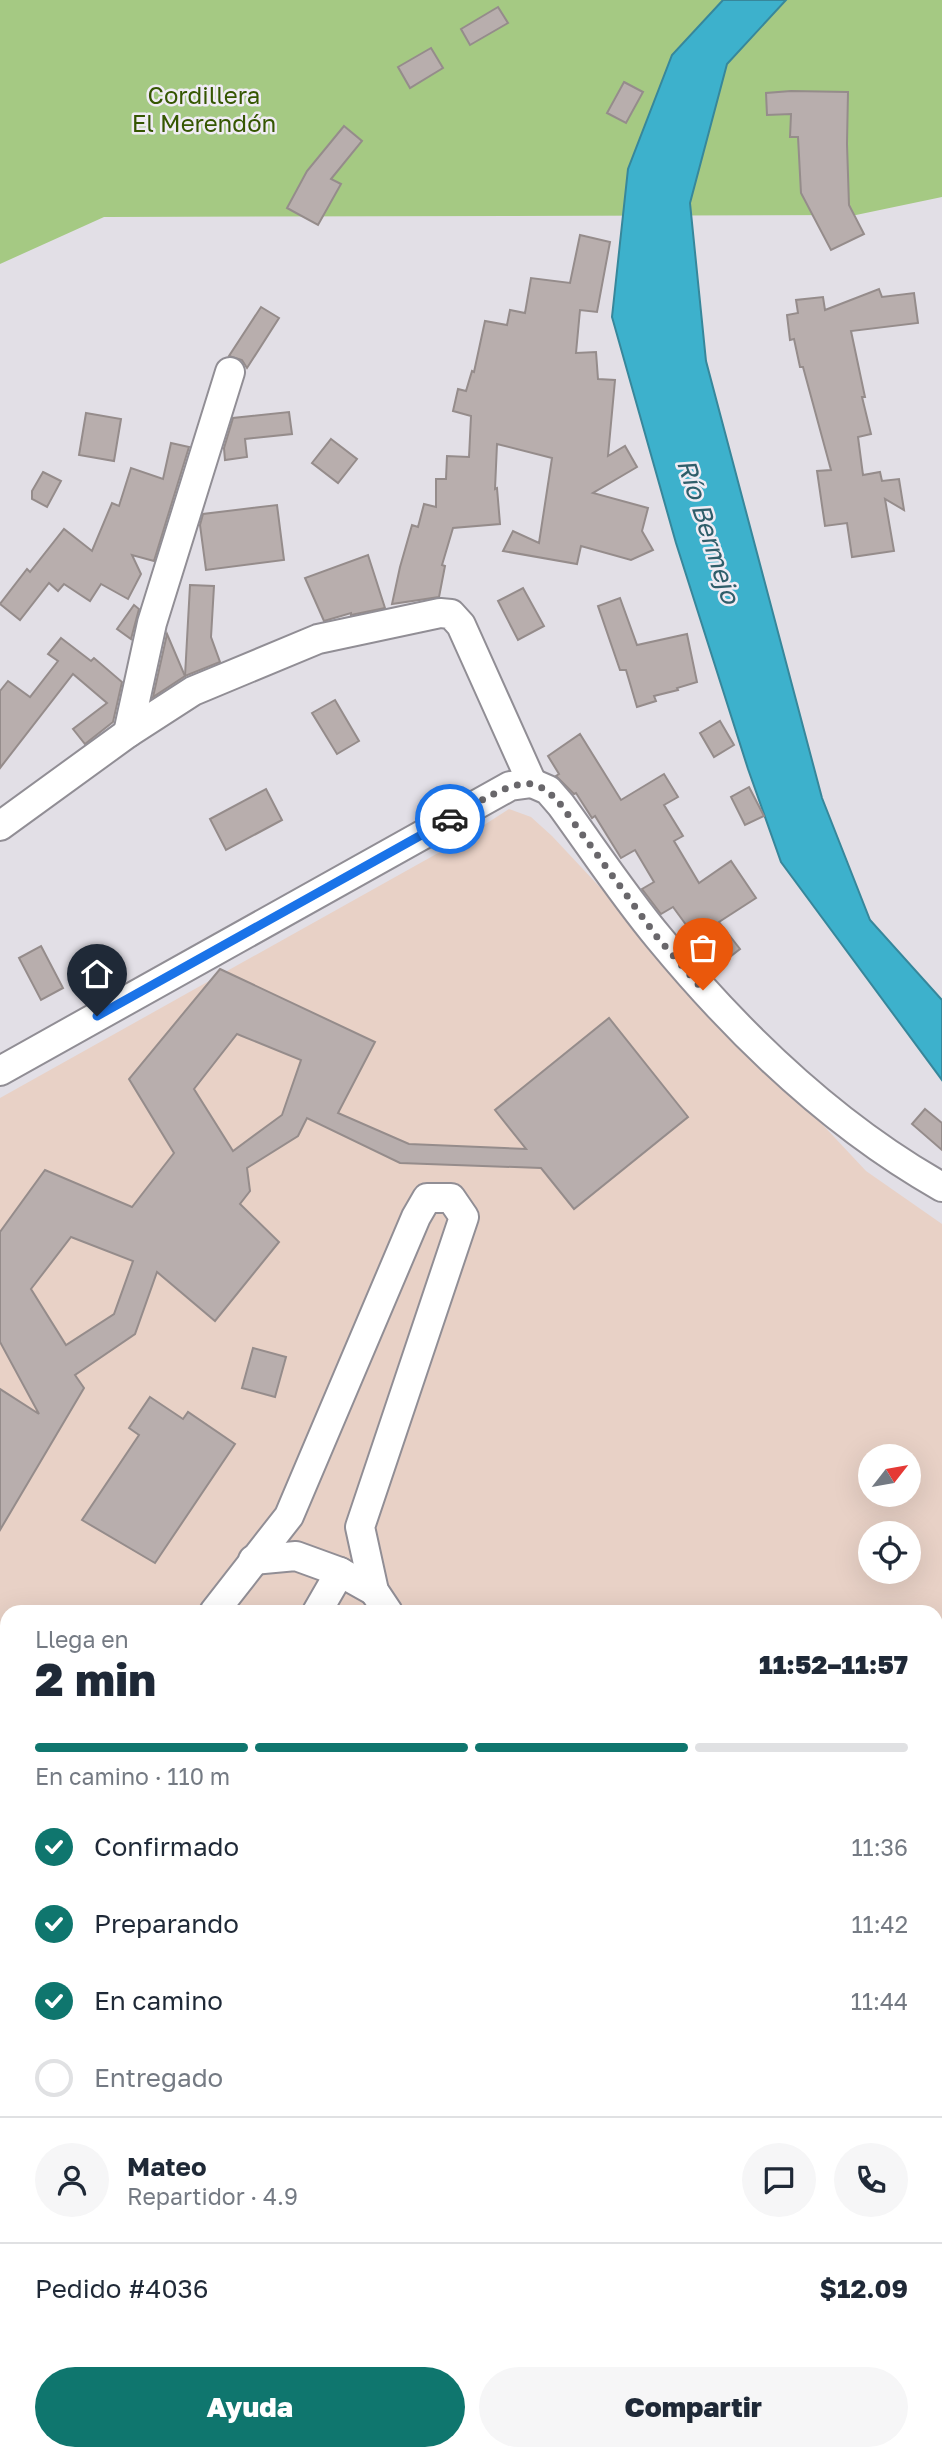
<!DOCTYPE html>
<html lang="es">
<head>
<meta charset="utf-8">
<style>
	:root { --surface:#fff; --page:#f6f6f7; --text:#1f2937; --muted:#747a83; --line:#e0e1e3; --accent:#0f766e }
	body { margin:0; font-family:"Golos Text",sans-serif; background:var(--page); color:var(--text); height:100vh; display:flex; flex-direction:column; font-size:26px; white-space:nowrap }
	* { box-sizing:border-box; margin:0 }
	p { font-size:23px; color:var(--muted) }
	.icon { flex:none; width:38px; height:38px; fill:none; stroke:currentColor; stroke-width:2; stroke-linecap:round; stroke-linejoin:round }
	.map { position:relative; flex:1; overflow:hidden }
	.drawer { position:absolute; left:0px; top:1605px; width:943px; height:856px; display:flex; flex-direction:column; background:var(--surface); border-radius:21px 21px 0 0; box-shadow:0 7px 28px #0002 }
	.drawer>* { flex:none }
	.needle { width:46px; rotate:59deg }
	.controls { position:absolute; left:858px; top:1444px; display:grid; gap:14px }
	.controls a { display:grid; place-items:center; width:63px; height:63px; border-radius:50%; background:var(--surface); box-shadow:0 7px 28px #0002; font-size:35px }
	.pin { position:absolute; display:grid; place-items:center; width:60px; height:60px; color:#fff; margin:-72px -30px; border-radius:50% 50% 50% 0; rotate:-45deg; box-shadow:0 0 7px #0007 }
	.pin .icon { rotate:45deg }
	.courier { position:absolute; display:grid; place-items:center; width:70px; height:70px; margin:-35px; border:5px solid #1a73e8; border-radius:50%; background:#fff; color:#222; box-shadow:0 2px 9px #0007 }
	.head em { font-style:normal; font-weight:800 }
	.head div { display:flex; flex-direction:column-reverse }
	.head { display:flex; align-items:center; justify-content:space-between; height:119px; padding:0 35px }
	h1 { font-size:46px; font-weight:800; line-height:52px }
	.bar { display:grid; grid-template-columns:repeat(4,1fr); gap:10px 7px; align-content:center; height:84px; padding:0 35px }
	.bar i { height:9px; border-radius:5px; background:var(--line) }
	.bar .on { background:var(--accent) }
	.bar p { grid-column:span 4 }
	.line { display:flex; align-items:center; gap:18px; padding:0 35px; border-top:2px solid var(--line) }
	.line div { flex:1 }
	.round { display:grid; place-items:center; flex:none; width:74px; height:74px; border-radius:37px; background:var(--page) }
	ol { padding:0 35px; list-style:none }
	li { display:flex; align-items:center; gap:21px; height:77px }
	li p { margin-inline-start:auto }
	li .icon { padding:7px; border-radius:50%; background:var(--accent); color:#fff; stroke-width:4 }
	li:last-child { color:var(--muted) }
	li i { width:38px; height:38px; border:4px solid var(--line); border-radius:50% }
	.button { display:flex; gap:14px; margin-top:auto; padding:14px 35px }
	.button a { flex:1; height:80px; border-radius:42px; background:var(--accent); color:#fff; font-size:28px; font-weight:800; line-height:80px; text-align:center }
	.button a+a { background:var(--page); color:var(--text) }
	.map>svg:first-child { display:block }
	.education { fill:#e8d1c6; fill-rule:evenodd }
	.green { fill:#a5c983 }
	.water { fill:#3db1cc; stroke:#37879b; stroke-width:2 }
	.building { fill:#b8aead; stroke:#958c8b; stroke-width:2; fill-rule:evenodd }
	.lines { fill:none; stroke-linecap:round; stroke-linejoin:round }
	.minor-casing { stroke:#918e95; stroke-width:32 }
	.path { stroke:#959398; stroke-width:4.5; stroke-dasharray:7 3.5; stroke-linecap:butt }
	.minor { stroke:#fff; stroke-width:28 }
	.done { stroke:#69676b; stroke-width:7; stroke-dasharray:0 12.6 }
	.route { stroke:#1a73e8; stroke-width:9 }
	.labels { text-anchor:middle; dominant-baseline:central; stroke-width:5; stroke-linejoin:round; paint-order:stroke }
	.park-label { font-size:24px; fill:#355601; stroke:#f0ecf4 }
	.water-label { font-size:26px; font-style:italic; fill:#2f5e6a; stroke:#f0ecf4 }
</style>
</head>
<body>
<div class="map">
<svg width="942" height="2460" viewBox="0 0 942 2460">
	<rect width="100%" height="100%" fill="#e2dfe6"/>
	<!-- education -->
	<path class="education" d="M509,809L531,817L552,836L866,1171L942,1224V1983L936,1993V1612H7V2454H179L167,2460H0V1098L456,843ZM870,1456H908V1494H870ZM870,1533H908V1572H870Z"/>
	<!-- green -->
	<g class="green">
		<polygon points="0,0 942,0 942,197 856,215 104,217 0,264"/>
		<polygon points="0,2178 7,2189 7,2454 31,2454 21,2460 0,2460"/>
	</g>
	<!-- water -->
	<polygon class="water" points="723,0 786,0 727,64 690,203 706,361 822,798 870,920 942,1000 942,1080 781,862 748,769 676,543 612,317 628,169 672,55"/>
	<!-- building -->
	<g class="building">
		<polygon points="498,7 508,23 470,45 461,29"/>
		<polygon points="431,48 443,68 410,88 398,67"/>
		<polygon points="624,82 643,92 626,123 607,113"/>
		<polygon points="791,91 848,92 847,144 849,205 864,234 831,250 801,193 798,137 790,137 791,114 767,115 766,93"/>
		<polygon points="344,126 362,141 331,179 341,184 318,225 287,208 307,171"/>
		<polygon points="580,235 610,242 597,312 580,310 576,353 596,352 598,379 615,380 608,456 625,446 637,467 593,493 648,508 642,531 653,550 631,560 581,546 577,564 503,551 513,531 539,543 552,458 497,444 495,489 497,488 500,524 453,528 442,565 445,566 439,597 392,604 400,567 412,525 418,527 424,504 436,507 436,479 446,479 447,456 469,457 471,416 453,411 458,389 466,391 472,371 474,372 485,321 507,325 510,310 525,313 531,278 570,283"/>
		<polygon points="879,289 882,297 914,293 918,323 851,331 865,397 862,397 871,434 858,437 863,475 880,472 882,481 899,479 904,510 885,499 894,551 852,557 847,523 825,526 817,471 831,470 803,367 800,367 794,339 790,340 787,315 798,313 796,300 823,297 825,310"/>
		<polygon points="261,307 279,318 247,368 242,360 229,356"/>
		<polygon points="289,412 292,434 245,439 247,457 225,460 224,448 233,418"/>
		<polygon points="86,413 121,419 114,461 79,455"/>
		<polygon points="331,439 357,459 338,483 312,463"/>
		<polygon points="171,443 189,447 154,561 132,555 141,574 128,599 101,584 90,601 64,584 58,591 49,583 20,620 0,604 27,569 30,572 64,529 92,551 112,503 119,506 131,468 163,479"/>
		<polygon points="43,472 61,481 47,507 32,499 32,491"/>
		<polygon points="277,505 284,560 206,570 200,525 203,514"/>
		<polygon points="368,555 385,608 351,615 351,613 324,621 305,578"/>
		<polygon points="190,585 214,586 211,637 220,662 185,676"/>
		<polygon points="523,588 544,626 518,640 498,601"/>
		<polygon points="620,598 637,645 687,634 697,682 677,688 678,690 654,696 656,701 637,707 626,670 620,670 598,606"/>
		<polygon points="134,605 139,609 131,639 117,629"/>
		<polygon points="167,634 185,676 153,697"/>
		<polygon points="61,638 91,661 94,658 122,682 113,722 85,744 73,729 107,703 73,674 0,768 0,691 8,681 30,697 58,661 48,654"/>
		<polygon points="335,700 359,741 337,754 312,713"/>
		<polygon points="720,721 734,745 714,757 700,733"/>
		<polygon points="580,734 621,800 664,774 678,797 664,805 683,836 674,841 699,883 731,861 756,898 719,922 740,949 717,967 673,907 661,914 642,889 654,882 635,850 621,858 595,816 592,818 576,793 574,794 556,776 559,774 548,756"/>
		<polygon points="749,787 764,816 745,825 731,797"/>
		<polygon points="266,789 282,820 226,850 210,819"/>
		<polygon points="41,946 63,988 41,1000 19,958"/>
		<path d="M220,969L375,1042L338,1113L409,1144L526,1149L495,1110L609,1018L688,1117L574,1209L541,1168L400,1163L307,1118L298,1136L247,1168L250,1191L240,1204L279,1242L215,1321L157,1272L135,1334L75,1375L84,1388L0,1530V1389L39,1414L0,1342V1232L45,1170L132,1207L174,1153L129,1079ZM237,1034L301,1060L282,1115L233,1151L194,1089ZM71,1237L133,1261L114,1314L66,1345L31,1289Z"/>
		<polygon points="925,1109 942,1123 942,1150 912,1124"/>
		<polygon points="253,1348 286,1357 275,1397 242,1388"/>
		<polygon points="150,1397 183,1419 188,1412 235,1444 155,1563 82,1520 139,1435 129,1428"/>
	</g>
	<g class="lines">
		<defs>
			<g id="minor">
				<polyline points="128,733 152,623 230,372"/>
				<path d="M532,783L548,790L561,805C593,849 624,896 659,938C739,1035 832,1125 942,1187"/>
				<polyline points="0,826 128,733 193,691 318,639 440,613 451,614 461,625 532,783"/>
				<polyline points="0,1071 510,786 532,783"/>
				<polyline points="253,1560 296,1556 340,1572 374,1591"/>
				<polyline points="214,1612 289,1516 416,1217 427,1198 451,1198 464,1217 360,1527 374,1591 388,1612"/>
				<polyline points="317,1612 340,1572"/>
				<polyline points="936,2051 942,2041"/>
				<polyline points="94,2460 108,2454"/>
				<polyline points="239,2460 252,2454"/>
				<polyline points="504,2460 505,2454"/>
				<polyline points="535,2460 536,2454"/>
			</g>
		</defs>
		<!-- minor casing -->
		<use href="#minor" class="minor-casing"/>
		<!-- path -->
		<polyline class="path" points="936,2308 942,2310"/>
		<!-- minor -->
		<use href="#minor" class="minor"/>
	</g>
	<g class="lines">
		<!-- done -->
		<path class="done" d="M450,819C470,808 513,777 535,785C547,789 553,796 561,805L657,937L703,990"/>
		<!-- route -->
		<polyline class="route" points="97,1016 450,819"/>
	</g>
	<g class="labels">
		<!-- park labels -->
		<g class="park-label">
			<text x="204" y="94">Cordillera<tspan x="204" dy="28">El Merendón</tspan></text>
		</g>
		<!-- water labels -->
		<g class="water-label">
			<text transform="translate(709 531) rotate(72)">Río Bermejo</text>
		</g>
	</g>
</svg>
<div class="controls">
<a><svg class="needle" viewBox="-14 -14 28 28"><path d="M0-13l5 13h-10z" fill="#e53935"/><path d="M0 13l5-13h-10z" fill="#747a83"/></svg></a>
<a><svg class="icon" aria-label="locate" viewBox="0 0 24 24"><circle cx="12" cy="12" r="6"/><path d="M12 2v4M12 18v4M2 12h4M18 12h4"/></svg></a>
</div>
<div class="pin" style="left:703px;top:990px;background:#ea580c"><svg class="icon" aria-label="bag" viewBox="0 0 24 24"><path d="M5 8h14l-1 12H6zM9 8a3 3 0 0 1 6 0"/></svg></div>
<div class="pin" style="left:97px;top:1016px;background:#1f2937"><svg class="icon" aria-label="home" viewBox="0 0 24 24"><path d="M3 11l9-7 9 7M6 9v11h12V9"/></svg></div>
<div class="courier" style="left:450px;top:819px"><svg class="icon" aria-label="car" viewBox="0 0 24 24"><path d="M5 17H2v-5l4-1 3-4h7l3 4 3 1v5h-3M9 17h6M6 11h13"/><circle cx="7" cy="17" r="2"/><circle cx="17" cy="17" r="2"/></svg></div>
<section class="drawer">
<div class="head"><div><h1>2 min</h1><p>Llega en</p></div><em>11:52–11:57</em></div>
<div class="bar"><i class="on"></i><i class="on"></i><i class="on"></i><i></i><p>En camino · 110 m</p></div>
<ol>
<li><svg class="icon" aria-label="check" viewBox="0 0 24 24"><path d="M5 12l5 5 9-10"/></svg>Confirmado<p>11:36</p></li>
<li><svg class="icon" aria-label="check" viewBox="0 0 24 24"><path d="M5 12l5 5 9-10"/></svg>Preparando<p>11:42</p></li>
<li><svg class="icon" aria-label="check" viewBox="0 0 24 24"><path d="M5 12l5 5 9-10"/></svg>En camino<p>11:44</p></li>
<li><i></i>Entregado</li>
</ol>
<div class="line" style="height:126px"><a class="round"><svg class="icon" aria-label="person" viewBox="0 0 24 24"><circle cx="12" cy="8" r="4"/><path d="M4 21q1-7 8-7t8 7"/></svg></a><div><b>Mateo</b><p>Repartidor · 4.9</p></div><a class="round"><svg class="icon" aria-label="chat" viewBox="0 0 24 24"><path d="M4 5h16v11H9l-5 4z"/></svg></a><a class="round"><svg class="icon" aria-label="phone" viewBox="0 0 24 24"><path d="M5 4h4l2 5-3 2q2 4 5 5l2-3 5 2v4C11 20 4 13 5 4z"/></svg></a></div>
<div class="line" style="height:91px"><div>Pedido #4036</div><b>$12.09</b></div>
<div class="button"><a>Ayuda</a><a>Compartir</a></div>
</section>
</div>
</body>
</html>
